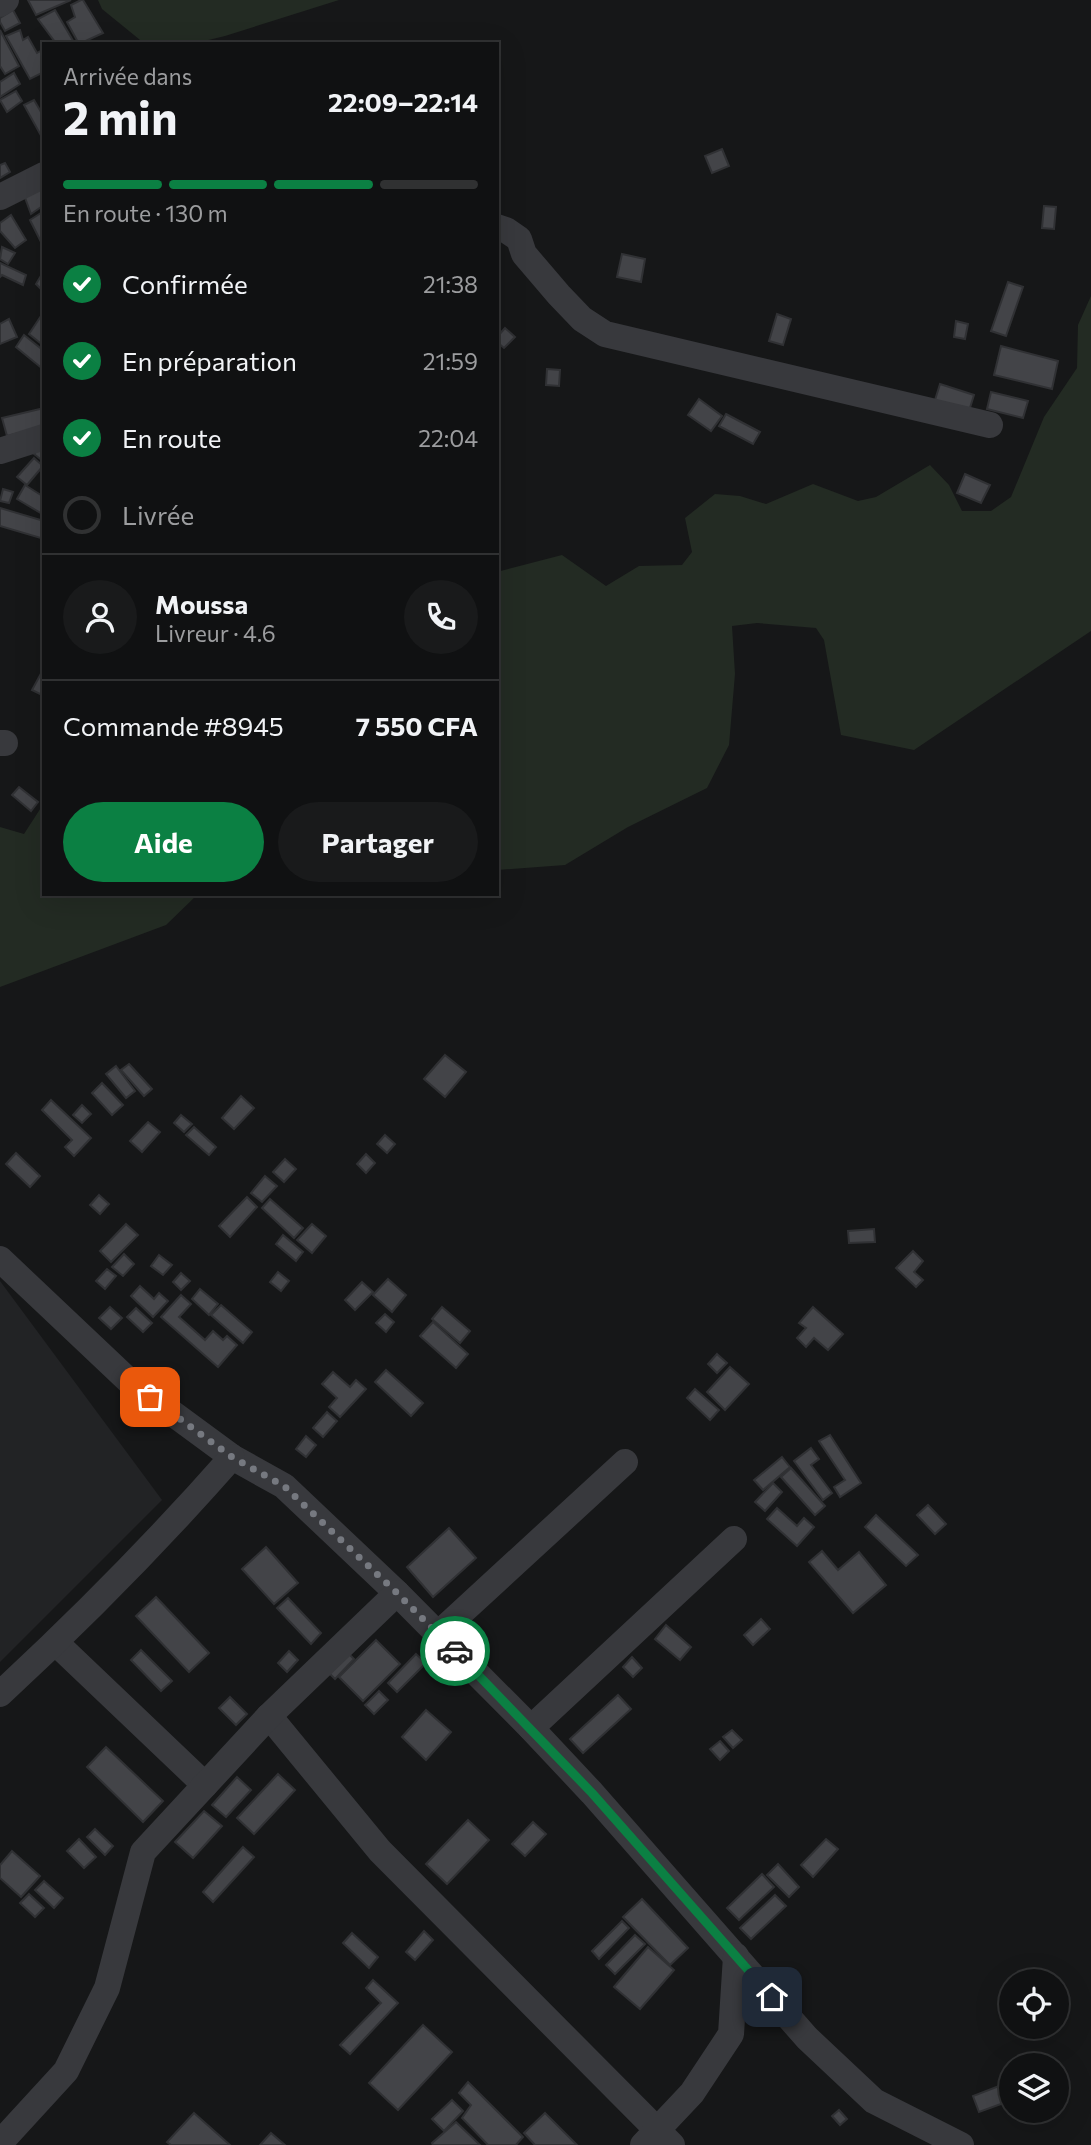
<!DOCTYPE html>
<html lang="fr">
<head>
<meta charset="utf-8">
<style>
	:root { --surface:#101112; --page:#191a1b; --text:#f1f3f6; --muted:#9c9d9f; --line:#303132; --accent:#0b8043 }
	body { margin:0; font-family:Commissioner,sans-serif; background:var(--page); color:var(--text); height:100vh; display:flex; flex-direction:column; font-size:26px; white-space:nowrap }
	* { box-sizing:border-box; margin:0 }
	p { font-size:23px; color:var(--muted) }
	.icon { flex:none; width:38px; height:38px; fill:none; stroke:currentColor; stroke-width:2; stroke-linecap:round; stroke-linejoin:round }
	.map { position:relative; flex:1; overflow:hidden }
	.sheet { position:absolute; left:42px; top:42px; width:457px; height:854px; display:flex; flex-direction:column; background:var(--surface); border-radius:0px; box-shadow:0 7px 28px #0002,0 0 0 2px var(--line) }
	.sheet>* { flex:none }
	.fabs { position:absolute; left:999px; top:1969px; display:grid; gap:14px }
	.fabs a { display:grid; place-items:center; width:70px; height:70px; border-radius:50%; background:var(--surface); box-shadow:0 7px 28px #0002,0 0 0 2px var(--line); font-size:35px }
	.pin { position:absolute; display:grid; place-items:center; width:60px; height:60px; color:#fff; margin:-30px; border-radius:14px; box-shadow:0 4px 10px #0006 }
	.courier { position:absolute; display:grid; place-items:center; width:70px; height:70px; margin:-35px; border:5px solid #0b8043; border-radius:50%; background:#fff; color:#222; box-shadow:0 2px 9px #0007 }
	.head em { font-style:normal; font-weight:700 }
	.head div { display:flex; flex-direction:column-reverse }
	.head { display:flex; align-items:center; justify-content:space-between; height:119px; padding:0 21px }
	h1 { font-size:46px; font-weight:700; line-height:52px }
	.bar { display:grid; grid-template-columns:repeat(4,1fr); gap:10px 7px; align-content:center; height:84px; padding:0 21px }
	.bar i { height:9px; border-radius:5px; background:var(--line) }
	.bar .on { background:var(--accent) }
	.bar p { grid-column:span 4 }
	.line { display:flex; align-items:center; gap:18px; padding:0 21px; border-top:2px solid var(--line) }
	.line div { flex:1 }
	.round { display:grid; place-items:center; flex:none; width:74px; height:74px; border-radius:37px; background:var(--page) }
	ol { padding:0 21px; list-style:none }
	li { display:flex; align-items:center; gap:21px; height:77px }
	li p { margin-inline-start:auto }
	li .icon { padding:7px; border-radius:50%; background:var(--accent); color:#fff; stroke-width:4 }
	li:last-child { color:var(--muted) }
	li i { width:38px; height:38px; border:4px solid var(--line); border-radius:50% }
	.primary-button { display:flex; gap:14px; margin-top:auto; padding:14px 21px }
	.primary-button a { flex:1; height:80px; border-radius:42px; background:var(--accent); color:#fff; font-size:28px; font-weight:700; line-height:80px; text-align:center }
	.primary-button a+a { background:var(--page); color:var(--text) }
	.map>svg:first-child { display:block }
	.built { fill:#222325 }
	.green { fill:#232b23 }
	.building { fill:#434448; stroke:#303134; stroke-width:2 }
	.lines { fill:none; stroke-linecap:round; stroke-linejoin:round }
	.minor { stroke:#38393d; stroke-width:26 }
	.done { stroke:#767980; stroke-width:7; stroke-dasharray:0 12.6 }
	.route { stroke:#0b8043; stroke-width:9 }
</style>
</head>
<body>
<div class="map">
<svg width="1091" height="2145" viewBox="0 0 1091 2145">
	<rect width="100%" height="100%" fill="#161718"/>
	<!-- built -->
	<polygon class="built" points="0,1281 162,1500 0,1662"/>
	<!-- green -->
	<g class="green">
		<polygon points="98,0 339,0 225,36 192,44 145,44 102,9"/>
		<polygon points="1091,296 1091,631 914,750 841,735 824,640 816,628 757,623 732,626 735,674 729,745 707,788 628,827 565,865 497,870 497,572 562,555 606,586 639,566 682,565 692,552 685,518 715,494 740,496 766,504 813,484 858,501 876,497 930,465 949,485 962,511 991,511 1011,497 1044,417 1077,368 1078,325"/>
		<polygon points="44,803 44,894 198,894 166,925 0,987 0,827 24,834"/>
	</g>
	<!-- building -->
	<g class="building">
		<polygon points="28,0 71,0 36,15"/>
		<polygon points="81,0 83,0 103,33 79,44 67,22 75,17 71,5"/>
		<polygon points="13,10 20,23 5,31 0,22 0,18"/>
		<polygon points="55,10 75,44 52,44 55,42 38,19"/>
		<polygon points="0,30 19,66 5,74 0,66"/>
		<polygon points="20,30 23,40 28,37 37,53 44,49 44,72 30,79 6,36"/>
		<polygon points="14,73 20,84 0,97 0,82"/>
		<polygon points="16,91 22,101 7,112 0,100"/>
		<polygon points="34,100 44,117 44,141 24,105"/>
		<polygon points="722,149 729,166 712,173 705,156"/>
		<polygon points="5,163 10,172 0,178 0,165"/>
		<polygon points="44,184 44,205 31,214 24,195"/>
		<polygon points="1044,206 1056,207 1054,229 1042,228"/>
		<polygon points="44,211 44,243 42,244 30,220"/>
		<polygon points="11,215 26,240 15,248 0,231 0,223"/>
		<polygon points="2,247 15,253 8,264 0,259"/>
		<polygon points="622,254 645,259 641,282 617,277"/>
		<polygon points="0,263 26,275 23,285 2,275 0,277"/>
		<polygon points="42,274 44,275 44,292 36,284"/>
		<polygon points="1008,282 1023,287 1006,336 991,331"/>
		<polygon points="43,313 44,313 44,346 29,334"/>
		<polygon points="777,314 791,319 783,345 769,341"/>
		<polygon points="9,319 17,337 0,344 0,324"/>
		<polygon points="956,321 968,324 965,339 954,337"/>
		<polygon points="505,328 515,337 504,348 497,342 497,337"/>
		<polygon points="24,335 44,351 44,370 16,347"/>
		<polygon points="1001,346 1058,361 1052,389 994,375"/>
		<polygon points="547,369 560,370 559,386 546,385"/>
		<polygon points="940,384 974,395 969,411 935,400"/>
		<polygon points="991,392 1028,401 1023,418 987,409"/>
		<polygon points="699,399 722,416 711,431 688,415"/>
		<polygon points="44,408 44,427 7,436 2,418"/>
		<polygon points="726,414 760,432 753,444 719,426"/>
		<polygon points="42,445 44,447 44,462 34,454"/>
		<polygon points="34,458 43,466 27,485 17,477"/>
		<polygon points="965,474 990,485 981,503 957,493"/>
		<polygon points="25,485 44,497 44,515 17,499"/>
		<polygon points="3,489 13,492 9,503 0,501"/>
		<polygon points="0,508 44,521 44,539 0,526"/>
		<polygon points="44,668 44,696 32,690"/>
		<polygon points="19,787 38,802 31,811 12,795"/>
		<polygon points="445,1055 466,1072 445,1097 424,1079"/>
		<polygon points="129,1064 152,1089 144,1096 121,1070"/>
		<polygon points="116,1066 135,1091 126,1098 106,1074"/>
		<polygon points="102,1083 123,1105 112,1115 92,1093"/>
		<polygon points="241,1096 254,1108 234,1129 222,1118"/>
		<polygon points="51,1100 91,1138 74,1156 65,1147 72,1140 42,1110"/>
		<polygon points="82,1105 91,1114 82,1123 73,1115"/>
		<polygon points="181,1115 192,1124 184,1132 174,1123"/>
		<polygon points="148,1122 160,1132 142,1152 130,1141"/>
		<polygon points="194,1127 216,1147 209,1155 186,1135"/>
		<polygon points="385,1135 395,1144 387,1153 377,1144"/>
		<polygon points="16,1153 40,1176 30,1187 6,1164"/>
		<polygon points="366,1154 375,1163 366,1173 357,1164"/>
		<polygon points="285,1159 296,1169 284,1182 273,1172"/>
		<polygon points="265,1176 277,1186 262,1202 251,1193"/>
		<polygon points="99,1195 109,1204 100,1214 90,1205"/>
		<polygon points="247,1197 257,1207 230,1237 219,1226"/>
		<polygon points="270,1199 303,1228 294,1238 262,1208"/>
		<polygon points="126,1224 138,1235 111,1262 100,1251"/>
		<polygon points="312,1224 326,1236 312,1253 297,1240"/>
		<polygon points="874,1229 875,1242 849,1243 848,1231"/>
		<polygon points="283,1235 303,1252 296,1261 276,1244"/>
		<polygon points="913,1251 923,1261 914,1272 923,1280 916,1287 896,1268"/>
		<polygon points="124,1254 134,1264 123,1276 112,1267"/>
		<polygon points="159,1255 172,1265 163,1275 151,1266"/>
		<polygon points="107,1269 116,1276 105,1289 96,1281"/>
		<polygon points="278,1272 289,1281 281,1291 270,1282"/>
		<polygon points="181,1273 190,1281 181,1290 173,1282"/>
		<polygon points="388,1279 406,1295 392,1312 373,1295"/>
		<polygon points="362,1282 373,1292 355,1310 345,1300"/>
		<polygon points="140,1286 154,1299 159,1293 168,1301 153,1317 131,1296"/>
		<polygon points="200,1289 218,1304 209,1315 192,1299"/>
		<polygon points="181,1295 191,1304 179,1317 205,1340 213,1331 223,1340 227,1336 237,1345 218,1367 161,1317"/>
		<polygon points="221,1305 252,1332 243,1343 211,1315"/>
		<polygon points="110,1307 122,1318 111,1329 99,1318"/>
		<polygon points="442,1307 470,1331 460,1343 432,1319"/>
		<polygon points="813,1307 843,1334 828,1350 814,1338 806,1347 797,1338 806,1328 799,1323"/>
		<polygon points="136,1308 152,1323 143,1332 127,1317"/>
		<polygon points="385,1314 394,1322 386,1332 376,1323"/>
		<polygon points="433,1322 468,1354 456,1368 420,1336"/>
		<polygon points="717,1354 727,1363 717,1373 708,1364"/>
		<polygon points="730,1367 749,1384 725,1410 707,1392"/>
		<polygon points="386,1370 423,1403 411,1416 375,1382"/>
		<polygon points="333,1372 350,1387 356,1380 366,1389 340,1417 329,1407 337,1398 322,1384"/>
		<polygon points="695,1389 719,1410 710,1420 687,1398"/>
		<polygon points="327,1412 337,1421 323,1437 313,1428"/>
		<polygon points="830,1435 861,1483 840,1497 834,1487 845,1480 819,1441"/>
		<polygon points="306,1436 316,1445 306,1457 296,1449"/>
		<polygon points="811,1448 819,1459 811,1465 832,1493 823,1500 794,1461"/>
		<polygon points="782,1457 790,1467 763,1490 754,1480"/>
		<polygon points="791,1468 825,1506 815,1515 781,1477"/>
		<polygon points="773,1483 782,1492 765,1511 755,1502"/>
		<polygon points="928,1505 946,1524 935,1534 917,1515"/>
		<polygon points="777,1508 797,1526 804,1518 814,1527 797,1546 767,1519"/>
		<polygon points="876,1515 918,1555 906,1566 865,1527"/>
		<polygon points="449,1528 476,1558 433,1597 407,1567"/>
		<polygon points="266,1547 298,1583 274,1604 242,1569"/>
		<polygon points="822,1551 838,1570 859,1552 886,1585 853,1613 809,1562"/>
		<polygon points="156,1597 209,1653 189,1672 136,1616"/>
		<polygon points="288,1598 321,1633 311,1644 277,1608"/>
		<polygon points="761,1619 770,1629 753,1645 744,1635"/>
		<polygon points="666,1625 691,1647 680,1660 655,1639"/>
		<polygon points="376,1640 400,1664 363,1701 339,1677"/>
		<polygon points="344,1649 354,1659 335,1679 325,1669"/>
		<polygon points="141,1650 172,1681 161,1691 131,1660"/>
		<polygon points="289,1651 298,1660 287,1672 278,1663"/>
		<polygon points="416,1654 426,1663 397,1692 388,1683"/>
		<polygon points="632,1657 642,1668 633,1677 623,1667"/>
		<polygon points="379,1691 388,1700 374,1714 365,1705"/>
		<polygon points="618,1695 631,1709 583,1753 570,1739"/>
		<polygon points="230,1697 247,1714 236,1725 219,1708"/>
		<polygon points="426,1710 451,1732 426,1760 402,1737"/>
		<polygon points="732,1730 742,1740 733,1748 723,1737"/>
		<polygon points="720,1741 729,1751 720,1760 710,1749"/>
		<polygon points="106,1747 163,1801 143,1822 87,1767"/>
		<polygon points="278,1774 295,1790 254,1834 237,1818"/>
		<polygon points="237,1777 251,1790 226,1817 212,1805"/>
		<polygon points="204,1811 222,1826 193,1858 175,1842"/>
		<polygon points="468,1820 489,1840 447,1884 426,1864"/>
		<polygon points="533,1822 546,1834 525,1856 512,1844"/>
		<polygon points="95,1829 113,1846 105,1855 87,1837"/>
		<polygon points="79,1839 96,1857 84,1868 67,1851"/>
		<polygon points="826,1839 838,1849 813,1877 801,1865"/>
		<polygon points="243,1847 254,1857 213,1902 203,1892"/>
		<polygon points="12,1851 40,1876 21,1897 0,1878 0,1865"/>
		<polygon points="778,1864 799,1887 789,1897 767,1875"/>
		<polygon points="762,1874 774,1887 739,1920 727,1908"/>
		<polygon points="44,1881 63,1898 54,1908 35,1890"/>
		<polygon points="29,1894 44,1908 35,1917 20,1903"/>
		<polygon points="775,1895 786,1906 751,1939 740,1928"/>
		<polygon points="642,1899 688,1948 670,1965 623,1917"/>
		<polygon points="622,1921 629,1928 599,1959 592,1951"/>
		<polygon points="424,1931 433,1940 415,1960 406,1952"/>
		<polygon points="352,1933 378,1957 369,1968 343,1943"/>
		<polygon points="635,1935 645,1944 615,1974 606,1965"/>
		<polygon points="648,1947 674,1970 640,2009 614,1987"/>
		<polygon points="373,1980 398,2003 350,2054 340,2045 381,2003 366,1988"/>
		<polygon points="423,2025 452,2052 398,2110 369,2083"/>
		<polygon points="1012,2081 1012,2100 979,2112 973,2096"/>
		<polygon points="468,2082 523,2137 516,2145 488,2145 462,2118 471,2105 459,2093"/>
		<polygon points="452,2100 463,2111 444,2131 432,2119"/>
		<polygon points="839,2110 847,2119 840,2125 832,2116"/>
		<polygon points="194,2113 230,2145 171,2145 167,2142"/>
		<polygon points="545,2113 577,2145 535,2145 524,2133"/>
		<polygon points="456,2122 480,2145 433,2145 432,2143"/>
		<polygon points="271,2133 285,2145 260,2145"/>
	</g>
	<g class="lines">
		<!-- minor -->
		<g class="minor">
			<polyline points="0,4 6,0"/>
			<polyline points="0,197 44,175"/>
			<polyline points="497,227 506,230 519,239 524,254 559,295 582,319 605,334 990,425"/>
			<polyline points="0,451 44,437"/>
			<polyline points="0,743 5,743"/>
			<polyline points="0,1259 130,1382 232,1457 284,1486 397,1593 531,1728 592,1793 807,2038 874,2101 961,2145"/>
			<polyline points="438,1634 625,1462"/>
			<polyline points="56,1643 205,1785"/>
			<path d="M0,1694C81,1619 159,1540 232,1457"/>
			<polyline points="269,1716 380,1851 672,2145"/>
			<polyline points="531,1728 734,1539"/>
			<polyline points="0,2143 66,2071 107,1988 143,1852 269,1716 397,1593"/>
			<polyline points="643,2145 692,2093 731,2034 736,1956"/>
		</g>
	</g>
	<g class="lines">
		<!-- done -->
		<polyline class="done" points="150,1397 232,1457 284,1486 397,1593 455,1651"/>
		<!-- route -->
		<polyline class="route" points="455,1651 592,1793 772,1997"/>
	</g>
</svg>
<div class="fabs">
<a><svg class="icon" aria-label="locate" viewBox="0 0 24 24"><circle cx="12" cy="12" r="6"/><path d="M12 2v4M12 18v4M2 12h4M18 12h4"/></svg></a>
<a><svg class="icon" aria-label="layers" viewBox="0 0 24 24"><path d="M12 4l9 5-9 5-9-5zM3 14l9 5 9-5"/></svg></a>
</div>
<div class="pin" style="left:150px;top:1397px;background:#ea580c"><svg class="icon" aria-label="bag" viewBox="0 0 24 24"><path d="M5 8h14l-1 12H6zM9 8a3 3 0 0 1 6 0"/></svg></div>
<div class="pin" style="left:772px;top:1997px;background:#1f2937"><svg class="icon" aria-label="home" viewBox="0 0 24 24"><path d="M3 11l9-7 9 7M6 9v11h12V9"/></svg></div>
<div class="courier" style="left:455px;top:1651px"><svg class="icon" aria-label="car" viewBox="0 0 24 24"><path d="M5 17H2v-5l4-1 3-4h7l3 4 3 1v5h-3M9 17h6M6 11h13"/><circle cx="7" cy="17" r="2"/><circle cx="17" cy="17" r="2"/></svg></div>
<section class="sheet">
<div class="head"><div><h1>2 min</h1><p>Arrivée dans</p></div><em>22:09–22:14</em></div>
<div class="bar"><i class="on"></i><i class="on"></i><i class="on"></i><i></i><p>En route · 130 m</p></div>
<ol>
<li><svg class="icon" aria-label="check" viewBox="0 0 24 24"><path d="M5 12l5 5 9-10"/></svg>Confirmée<p>21:38</p></li>
<li><svg class="icon" aria-label="check" viewBox="0 0 24 24"><path d="M5 12l5 5 9-10"/></svg>En préparation<p>21:59</p></li>
<li><svg class="icon" aria-label="check" viewBox="0 0 24 24"><path d="M5 12l5 5 9-10"/></svg>En route<p>22:04</p></li>
<li><i></i>Livrée</li>
</ol>
<div class="line" style="height:126px"><a class="round"><svg class="icon" aria-label="person" viewBox="0 0 24 24"><circle cx="12" cy="8" r="4"/><path d="M4 21q1-7 8-7t8 7"/></svg></a><div><b>Moussa</b><p>Livreur · 4.6</p></div><a class="round"><svg class="icon" aria-label="phone" viewBox="0 0 24 24"><path d="M5 4h4l2 5-3 2q2 4 5 5l2-3 5 2v4C11 20 4 13 5 4z"/></svg></a></div>
<div class="line" style="height:91px"><div>Commande #8945</div><b>7 550 CFA</b></div>
<div class="primary-button"><a>Aide</a><a>Partager</a></div>
</section>
</div>
</body>
</html>
